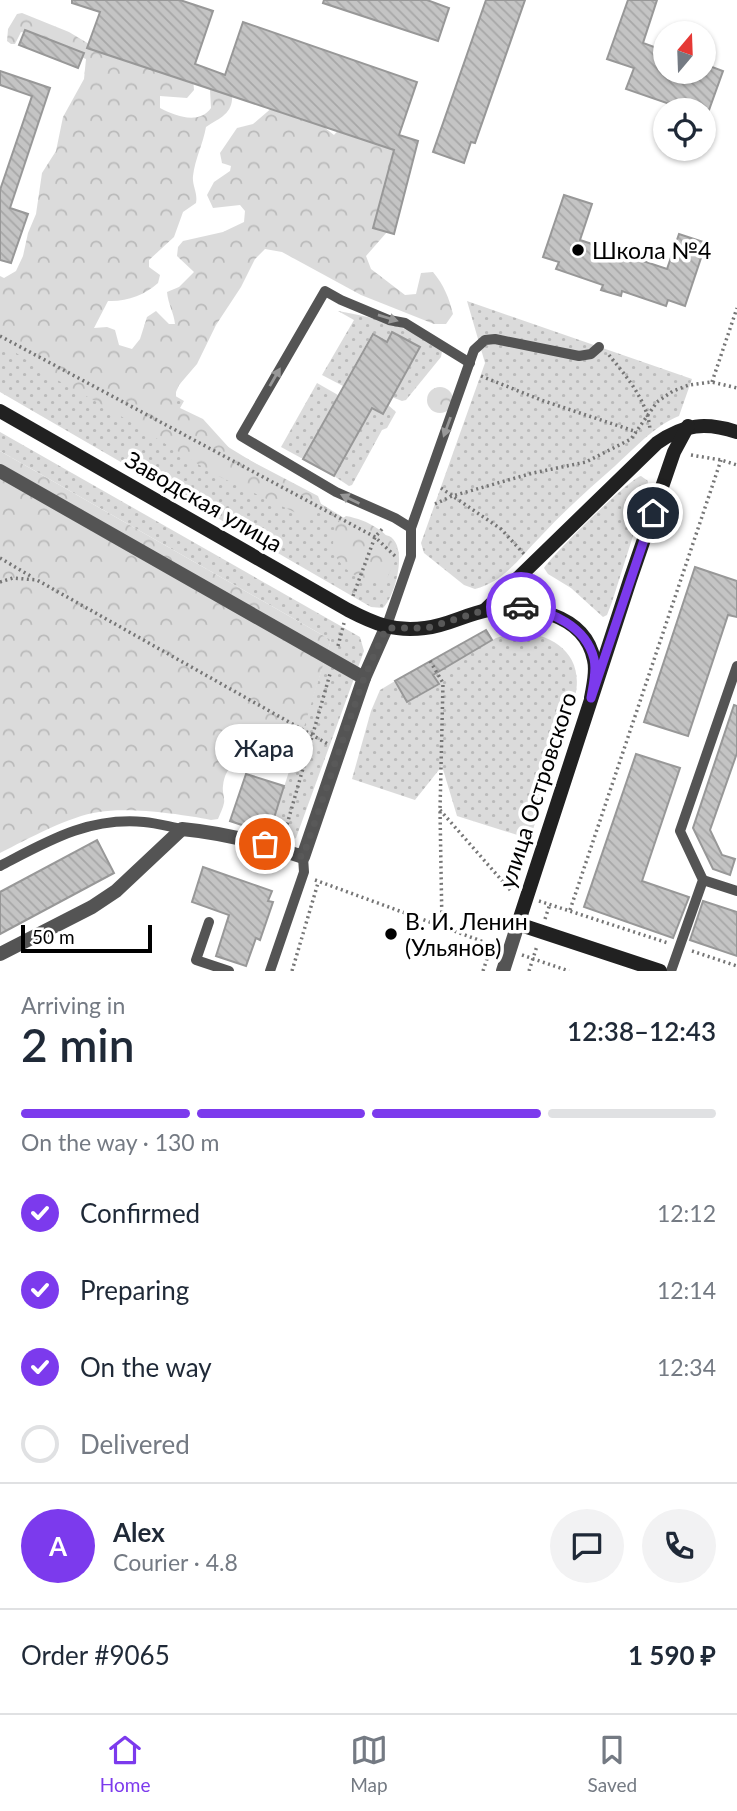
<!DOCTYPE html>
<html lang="en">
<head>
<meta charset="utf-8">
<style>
	:root { --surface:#fff; --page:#f2f2f3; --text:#1f2937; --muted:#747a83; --line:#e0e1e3; --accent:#7c3aed }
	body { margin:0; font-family:Lato,sans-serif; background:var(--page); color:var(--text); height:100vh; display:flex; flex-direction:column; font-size:26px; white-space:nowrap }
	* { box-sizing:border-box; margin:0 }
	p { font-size:23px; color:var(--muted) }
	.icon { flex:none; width:38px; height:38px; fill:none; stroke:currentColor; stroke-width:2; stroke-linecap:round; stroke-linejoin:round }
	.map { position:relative; height:971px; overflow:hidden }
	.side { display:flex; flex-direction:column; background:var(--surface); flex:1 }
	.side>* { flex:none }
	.needle { width:46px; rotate:19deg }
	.buttons { position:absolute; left:653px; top:21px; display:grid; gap:14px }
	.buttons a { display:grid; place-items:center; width:63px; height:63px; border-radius:50%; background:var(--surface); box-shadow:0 2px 5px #0004; font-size:35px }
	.scale { position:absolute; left:21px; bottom:18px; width:131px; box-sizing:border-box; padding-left:7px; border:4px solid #000; border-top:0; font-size:19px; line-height:24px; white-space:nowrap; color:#000; -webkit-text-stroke:5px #fff; paint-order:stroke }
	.pin { position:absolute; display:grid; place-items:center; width:60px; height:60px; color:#fff; margin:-30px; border:4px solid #fff; border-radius:50%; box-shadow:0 2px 7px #0007 }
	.courier { position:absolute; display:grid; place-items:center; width:70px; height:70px; margin:-35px; border:5px solid #7c3aed; border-radius:50%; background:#fff; color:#222; box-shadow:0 2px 9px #0007 }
	.bubble { position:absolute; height:49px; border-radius:24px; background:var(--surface); box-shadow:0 2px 5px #0004; font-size:23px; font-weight:600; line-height:49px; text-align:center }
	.overview em { font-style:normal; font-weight:600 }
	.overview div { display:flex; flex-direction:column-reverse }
	.overview { display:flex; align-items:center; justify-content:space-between; height:119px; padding:0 21px }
	h1 { font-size:46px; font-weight:600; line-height:52px }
	.bar { display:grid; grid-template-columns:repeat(4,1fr); gap:10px 7px; align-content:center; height:84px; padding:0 21px }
	.bar i { height:9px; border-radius:5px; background:var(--line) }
	.bar .selected { background:var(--accent) }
	.bar p { grid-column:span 4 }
	.line { display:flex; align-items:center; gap:18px; padding:0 21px; border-top:2px solid var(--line) }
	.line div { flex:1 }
	.round { display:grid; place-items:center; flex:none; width:74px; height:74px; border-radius:37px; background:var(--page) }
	ol { padding:0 21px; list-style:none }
	li { display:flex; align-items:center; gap:21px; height:77px }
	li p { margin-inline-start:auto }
	li .icon { padding:7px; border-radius:50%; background:var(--accent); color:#fff; stroke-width:4 }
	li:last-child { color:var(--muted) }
	li i { width:38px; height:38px; border:4px solid var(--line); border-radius:50% }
	.dock { display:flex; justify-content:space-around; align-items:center; height:98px; border-top:2px solid var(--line); background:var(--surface); font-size:19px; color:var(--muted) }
	.dock a { display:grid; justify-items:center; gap:4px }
	.dock .selected { color:var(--accent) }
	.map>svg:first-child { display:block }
	.grass { fill:url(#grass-dots) }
	.forest { fill:url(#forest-crowns) }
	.building { fill:url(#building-back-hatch); stroke:#989898; stroke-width:2 }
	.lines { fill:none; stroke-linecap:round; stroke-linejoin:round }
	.path { stroke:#767676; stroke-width:3.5; stroke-dasharray:2 3.5; stroke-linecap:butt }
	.lane { stroke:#545454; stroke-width:10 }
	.street { stroke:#545454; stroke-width:14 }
	.secondary { stroke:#212121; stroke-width:14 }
	.oneway { fill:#989898 }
	.done { stroke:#595959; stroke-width:7; stroke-dasharray:0 12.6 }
	.route { stroke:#7c3aed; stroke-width:9 }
	.poi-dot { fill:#000; stroke:#fff; stroke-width:2.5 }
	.labels { text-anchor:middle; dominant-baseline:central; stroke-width:7; stroke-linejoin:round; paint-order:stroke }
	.poi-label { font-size:23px; fill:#000; stroke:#fff; text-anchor:start }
	.street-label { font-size:23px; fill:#000; stroke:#fff }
</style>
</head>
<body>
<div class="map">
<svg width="737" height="971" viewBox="0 0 737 971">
	<defs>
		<pattern id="grass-dots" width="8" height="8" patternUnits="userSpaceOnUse" patternTransform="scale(1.75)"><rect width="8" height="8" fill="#dbdbdb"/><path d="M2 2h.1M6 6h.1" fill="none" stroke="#bababa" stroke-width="1.8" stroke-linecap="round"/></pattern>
		<pattern id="forest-crowns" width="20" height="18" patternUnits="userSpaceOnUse" patternTransform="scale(1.75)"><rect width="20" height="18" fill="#dbdbdb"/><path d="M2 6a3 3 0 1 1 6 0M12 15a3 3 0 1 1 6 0" fill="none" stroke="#bababa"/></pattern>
		<pattern id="building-back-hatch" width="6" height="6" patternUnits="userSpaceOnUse" patternTransform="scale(1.75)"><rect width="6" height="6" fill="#c4c4c4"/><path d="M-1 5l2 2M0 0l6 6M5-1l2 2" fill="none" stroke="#a7a7a7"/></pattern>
	</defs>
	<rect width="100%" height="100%" fill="#fff"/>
	<!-- grass -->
	<g class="grass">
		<path d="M0,294L184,401L176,415L372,535C377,535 384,534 389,536C409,546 395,597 383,608L371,607L0,392Z"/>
		<path d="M467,301L692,379L679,416C654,426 635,448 615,466C590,488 564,511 541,536C520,557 505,581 475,589L464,585L424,553L421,543L485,363Z"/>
		<path d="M338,311C382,319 406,325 442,351L441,357L406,400L402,401L392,397L420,347L393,332L387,342L372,334L343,386L322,375L354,320Z"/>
		<polygon points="317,383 338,395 303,459 281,447"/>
		<polygon points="388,405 396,412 387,428 382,430 352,485 349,486 334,476 372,408"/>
		<polygon points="0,432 360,637 364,651 296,838 292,840 269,834 331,640 0,451"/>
		<path d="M641,476L648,481L647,492L612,602L607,615L603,617L571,588L548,574L544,568C552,555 630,478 641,476Z"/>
		<path d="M516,632C554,633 585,655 575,697L530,839L457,816L442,766L415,800L352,779L371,711L380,690L395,681L408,702L439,685L433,675L496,638Z"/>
	</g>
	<!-- forest -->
	<g class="forest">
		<path d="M22,13L69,32L94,47L193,78L194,90L187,98L160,96V108C175,116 199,125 211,108L210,90L215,81L232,92C234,113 222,117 206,127C203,144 195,159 193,176C192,186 198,193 196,203L183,212L174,237L149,260V267L160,275L158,283C145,295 126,302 108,301L94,328L107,327L115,330L119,345L132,349L140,339L147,317L156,311L169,324H175C174,313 168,304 167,292L179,287L194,272L177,256L178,247L183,241L223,232L244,222L245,211L240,205L213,208L207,195L214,182L230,171L231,166L222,163L220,153L237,128L253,124L274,106L310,116L334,135L343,125L404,145L387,232L366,256L371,269L405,295L416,294L421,273L433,272C444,285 449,298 453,314L446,324H434L361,295L282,252L265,249L255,259L241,287L216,325L197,364L179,385L176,392V403L180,408L203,419L232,451L318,496L321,504L316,516L309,519L214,474L106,407L50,376L0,342V276L4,278L16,271L23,256L28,233L36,214L42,173L56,151L63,117L84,79L86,59L25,33L21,32L15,44H11L7,41L8,29L17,14Z"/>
		<circle cx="440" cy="400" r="13"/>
		<path d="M0,451L331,640L291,769L286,768C265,745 226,753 223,786C222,792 225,798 224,803C223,808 220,814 218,819L211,820C181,814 129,807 99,812C69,816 28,839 0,853Z"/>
		<path d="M346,516C368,520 389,532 399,553L384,584C365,584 336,569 333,547C333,540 334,532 335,525Z"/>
	</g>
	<!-- building -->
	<g class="building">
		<polygon points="72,0 180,0 213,11 195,64 225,75 243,22 417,82 399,135 418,141 394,234 373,228 394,150 87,48 100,12 72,3"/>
		<polygon points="324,0 427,0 449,8 438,41 323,3"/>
		<polygon points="486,0 525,0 475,143 471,142 464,163 433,152"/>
		<polygon points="628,0 657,0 643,43 665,51 665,72 704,72 704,64 723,71 709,110 687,110 626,89 634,68 607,59"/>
		<polygon points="25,30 84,53 78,68 19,45"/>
		<polygon points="0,71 50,88 10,208 28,214 11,263 0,260 0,190 32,96 0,85"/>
		<polygon points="564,195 592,204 580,240 667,269 679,234 706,243 685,306 668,300 666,306 622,291 621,296 601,290 603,285 556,269 559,262 543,257"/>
		<polygon points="392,332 420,347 383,414 372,408 334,476 303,459 373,334 387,342"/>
		<polygon points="695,567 737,581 737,617 728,615 688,736 644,722"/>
		<polygon points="486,630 492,640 433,675 439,684 407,702 395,681"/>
		<polygon points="734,705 737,706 737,753 710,830 722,855 735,859 730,875 713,869 693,828"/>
		<polygon points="636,754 680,768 642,881 689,897 673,938 584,907"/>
		<polygon points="246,774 284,786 269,834 230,821"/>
		<polygon points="97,840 114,873 0,934 0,892"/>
		<polygon points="203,867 272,891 268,901 273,902 260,940 256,938 246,966 216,956 229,915 192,902"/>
		<polygon points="703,901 737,912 737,956 690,940"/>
	</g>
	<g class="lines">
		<!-- path -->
		<g class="path">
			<polyline points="0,336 375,537 396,557"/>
			<path d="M609,355C626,376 648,401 650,430"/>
			<polyline points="481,376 541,400 637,432"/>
			<polyline points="712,382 737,308"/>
			<polyline points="691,455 721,460 737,465"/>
			<polyline points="441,488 501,529 524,554"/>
			<polyline points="435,504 452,496 533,473 586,462 631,439 657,402 673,391 689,385 712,382 737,388"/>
			<polyline points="0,558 32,577"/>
			<polyline points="0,582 13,578 37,580 328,744"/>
			<polyline points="353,596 375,537 384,527"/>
			<polyline points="338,646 344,623"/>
			<polyline points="430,661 443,683 440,810 442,926"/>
			<polyline points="440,810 512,892"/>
			<polyline points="284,835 330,674"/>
			<polyline points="315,880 495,946"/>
			<polyline points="539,901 668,943"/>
			<polyline points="570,910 721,460"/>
			<polyline points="545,919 550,904"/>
			<polyline points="692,951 737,966"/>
			<polyline points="522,955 569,971"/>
			<polyline points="292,971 318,883"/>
			<polyline points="483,971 492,944"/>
			<polyline points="529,971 537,946"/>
		</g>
		<!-- lane -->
		<g class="lane">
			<polyline points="411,528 395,518 336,492 241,436 325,291 341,300 389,320 405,323 470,363"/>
			<polyline points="386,628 411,556 411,528 474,350 485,340 495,339 579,356 591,354 599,347"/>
			<path d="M0,866C48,841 88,817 144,822C157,823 170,827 182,829"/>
			<polyline points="703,880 737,891"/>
			<polyline points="209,922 196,960 229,971"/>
			<polyline points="270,971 304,872 303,857"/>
			<polyline points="671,971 703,880 680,831 737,666"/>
		</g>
		<!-- street -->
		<g class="street">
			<polyline points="0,471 364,678"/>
			<path d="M0,954L92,907L116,891L182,829C224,833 263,843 303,857L364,678L386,628"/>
			<polyline points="503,971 518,924"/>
		</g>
		<!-- secondary -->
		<g class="secondary">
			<path d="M0,411L348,610C375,624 394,632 425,628C447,626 466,614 488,610C527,603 585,613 594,660C597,672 593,686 591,698"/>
			<path d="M485,610L657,443C684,424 706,422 737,432"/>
			<polyline points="660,971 518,924 630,580 674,452 688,426"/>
		</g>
	</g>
	<!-- one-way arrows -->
	<defs><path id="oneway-solid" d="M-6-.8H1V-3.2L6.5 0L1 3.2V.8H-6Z" transform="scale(1.75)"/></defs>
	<g class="oneway">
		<use href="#oneway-solid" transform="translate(388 318) rotate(17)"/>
		<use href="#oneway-solid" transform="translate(275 377) rotate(-60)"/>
		<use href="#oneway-solid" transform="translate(447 427) rotate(110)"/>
		<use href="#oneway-solid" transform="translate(350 499) rotate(-154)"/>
	</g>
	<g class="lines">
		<!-- done -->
		<polyline class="done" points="265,844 303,857 364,678 386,628 427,628 485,610 521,607"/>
		<!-- route -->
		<path class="route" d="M521,607C551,611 586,626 594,659C597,671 593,685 591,698L653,513"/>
	</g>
	<!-- markers -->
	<g class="poi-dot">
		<circle cx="578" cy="250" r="7"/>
		<circle cx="391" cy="934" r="7"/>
	</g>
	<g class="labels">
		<!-- poi labels -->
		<g class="poi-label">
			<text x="592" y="250">Школа №4</text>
			<text x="405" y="921">В. И. Ленин<tspan x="405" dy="26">(Ульянов)</tspan></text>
		</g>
		<!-- street labels -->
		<g class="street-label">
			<text transform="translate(204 501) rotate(30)">Заводская улица</text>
			<text transform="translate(537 790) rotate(-72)">улица Островского</text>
		</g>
	</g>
</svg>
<div class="buttons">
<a><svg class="needle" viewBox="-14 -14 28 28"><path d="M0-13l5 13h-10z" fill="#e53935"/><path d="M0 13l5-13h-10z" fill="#747a83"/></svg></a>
<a><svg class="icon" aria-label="locate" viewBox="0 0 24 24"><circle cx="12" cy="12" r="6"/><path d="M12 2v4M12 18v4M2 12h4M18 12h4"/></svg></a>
</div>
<div class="scale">50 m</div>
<div class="pin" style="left:265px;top:844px;background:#ea580c"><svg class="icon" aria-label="bag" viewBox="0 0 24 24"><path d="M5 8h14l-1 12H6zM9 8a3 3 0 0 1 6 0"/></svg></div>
<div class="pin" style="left:653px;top:513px;background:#1f2937"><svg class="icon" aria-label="home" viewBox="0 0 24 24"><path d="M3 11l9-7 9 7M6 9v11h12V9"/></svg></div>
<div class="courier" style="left:521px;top:607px"><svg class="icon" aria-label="car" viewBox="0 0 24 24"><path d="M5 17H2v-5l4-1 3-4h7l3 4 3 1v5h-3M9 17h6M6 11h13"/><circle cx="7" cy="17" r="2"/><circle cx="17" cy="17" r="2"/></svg></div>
<div class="bubble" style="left:215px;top:724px;width:98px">Жара</div>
</div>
<section class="side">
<div class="overview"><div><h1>2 min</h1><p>Arriving in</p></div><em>12:38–12:43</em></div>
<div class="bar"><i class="selected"></i><i class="selected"></i><i class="selected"></i><i></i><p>On the way · 130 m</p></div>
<ol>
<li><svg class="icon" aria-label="check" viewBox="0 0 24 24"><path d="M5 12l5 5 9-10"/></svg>Confirmed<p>12:12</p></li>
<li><svg class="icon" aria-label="check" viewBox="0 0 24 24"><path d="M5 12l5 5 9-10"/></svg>Preparing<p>12:14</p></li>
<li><svg class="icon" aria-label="check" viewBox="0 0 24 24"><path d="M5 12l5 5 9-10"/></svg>On the way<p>12:34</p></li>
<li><i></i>Delivered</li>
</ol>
<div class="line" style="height:126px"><b class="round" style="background:var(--accent);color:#fff">A</b><div><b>Alex</b><p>Courier · 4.8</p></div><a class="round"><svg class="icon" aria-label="chat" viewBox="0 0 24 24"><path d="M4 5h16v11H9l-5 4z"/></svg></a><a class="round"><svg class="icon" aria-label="phone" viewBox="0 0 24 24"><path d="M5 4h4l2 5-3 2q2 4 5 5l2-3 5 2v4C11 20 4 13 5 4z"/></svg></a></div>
<div class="line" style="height:91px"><div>Order #9065</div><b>1 590 ₽</b></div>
</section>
<nav class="dock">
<a class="selected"><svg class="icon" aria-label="home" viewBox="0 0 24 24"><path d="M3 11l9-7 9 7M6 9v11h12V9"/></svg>Home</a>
<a><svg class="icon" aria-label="map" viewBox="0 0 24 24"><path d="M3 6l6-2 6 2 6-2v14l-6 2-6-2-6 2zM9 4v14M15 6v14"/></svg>Map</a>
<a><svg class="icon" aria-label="saved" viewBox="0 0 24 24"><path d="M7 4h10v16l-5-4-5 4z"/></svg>Saved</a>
</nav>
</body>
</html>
